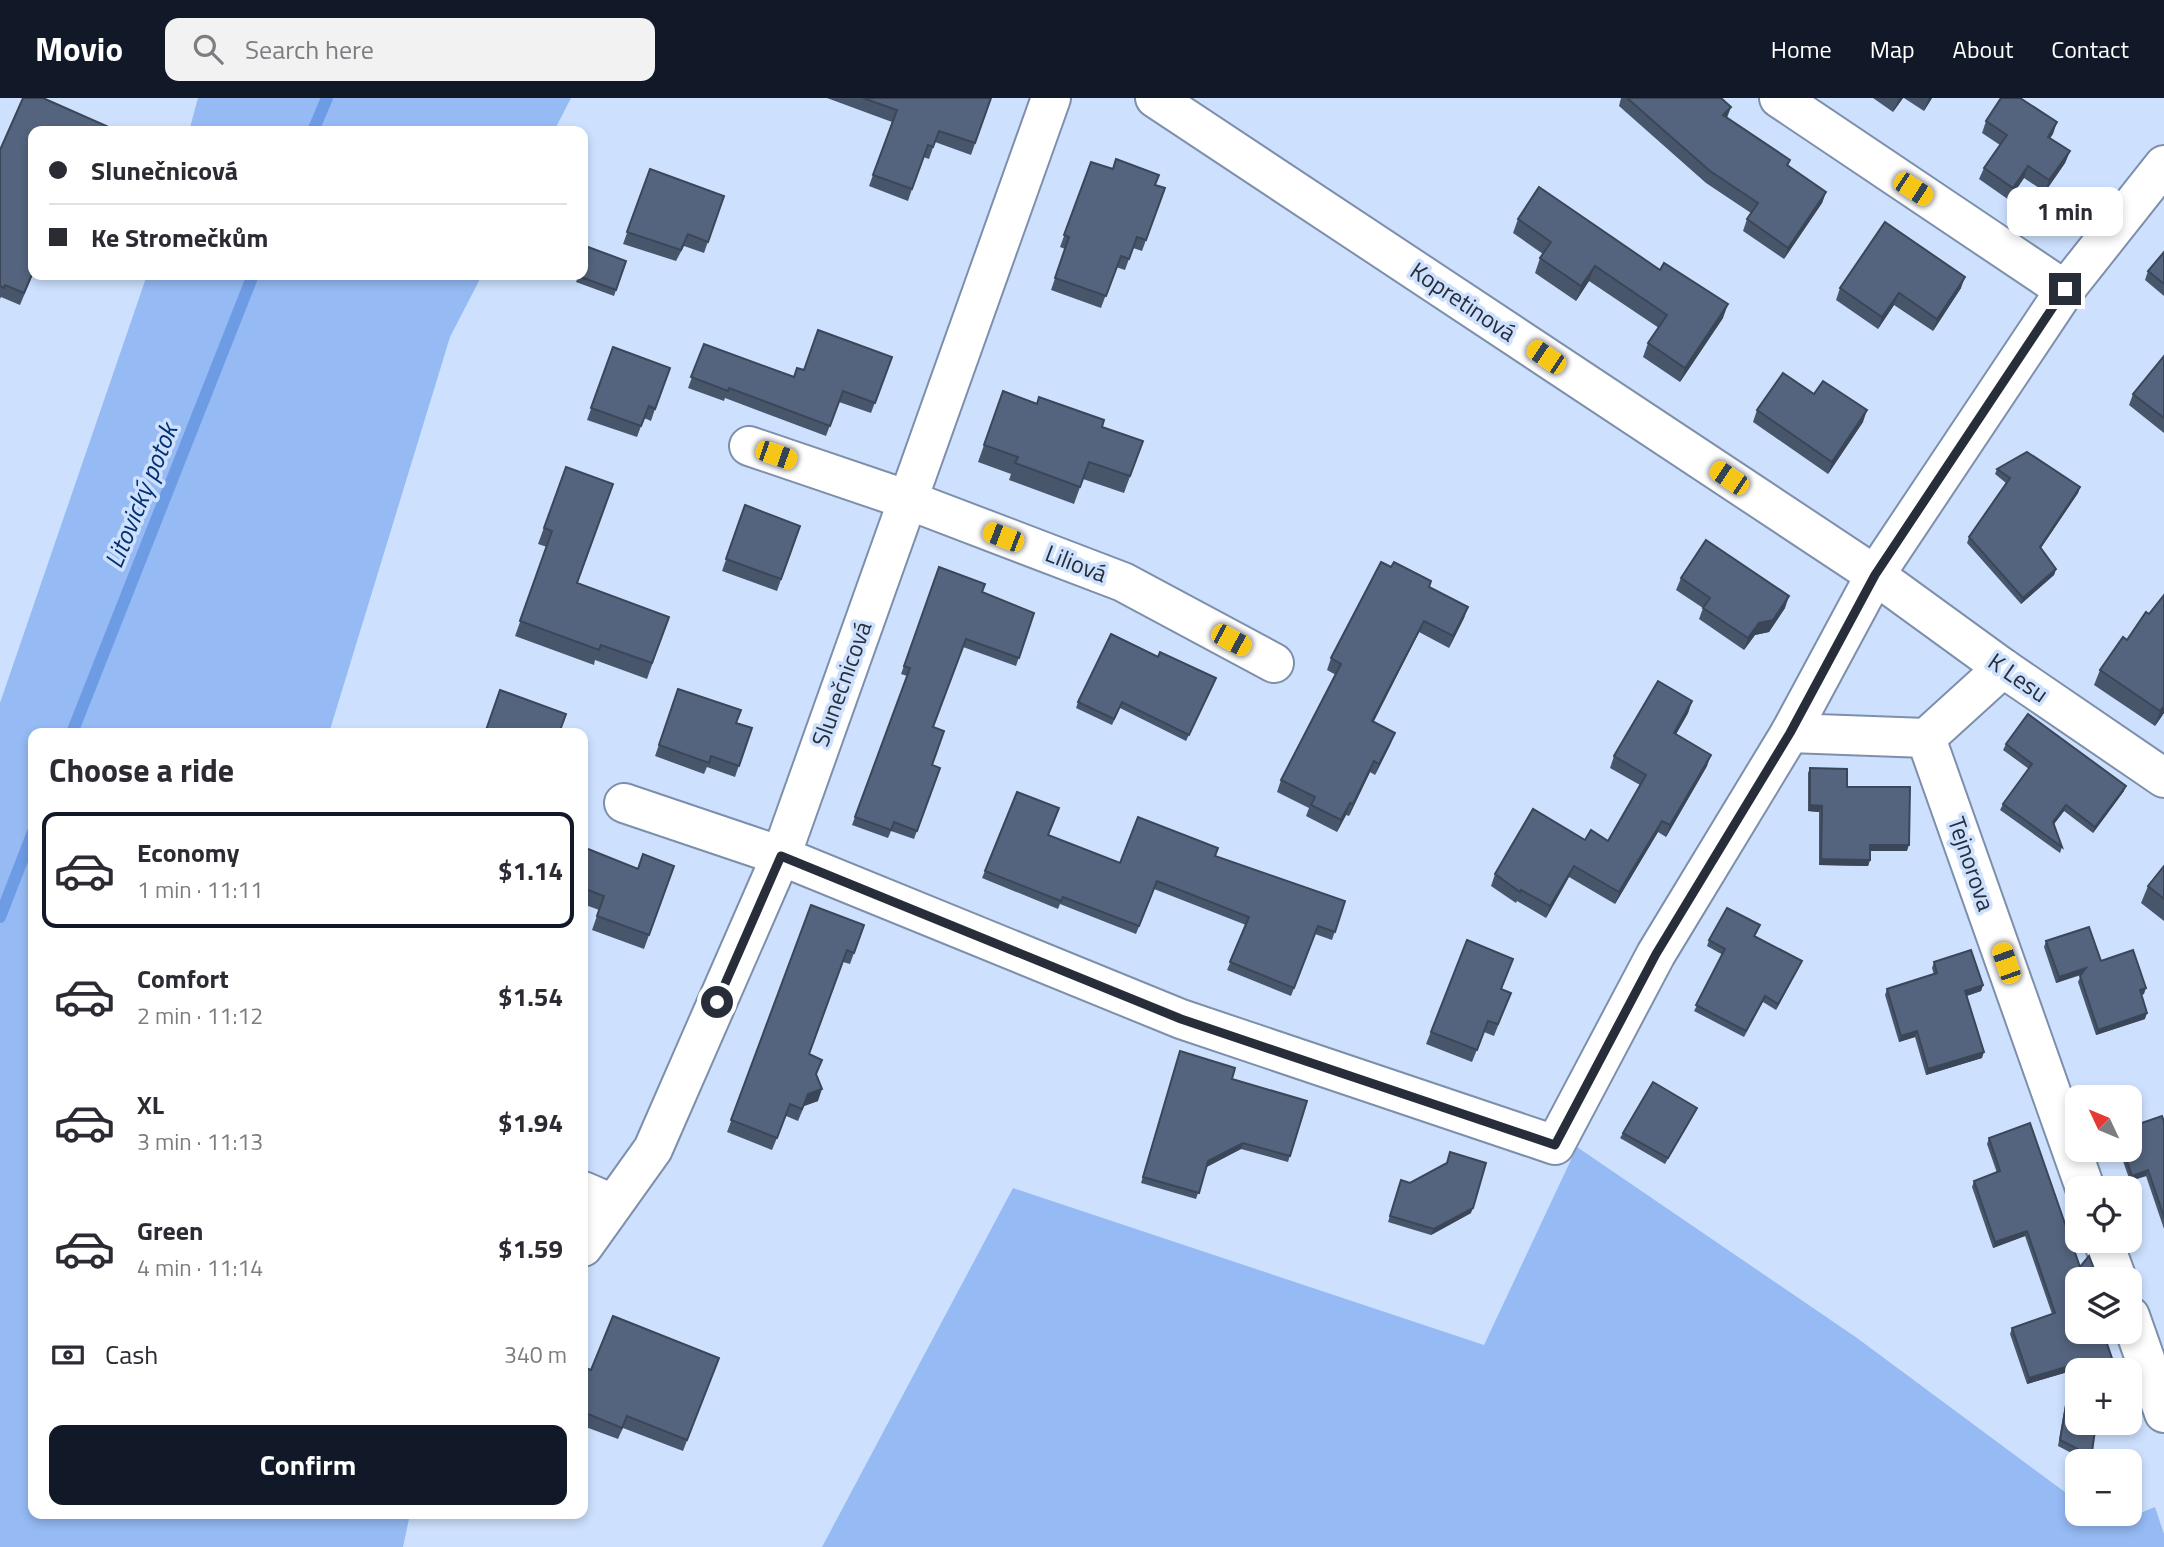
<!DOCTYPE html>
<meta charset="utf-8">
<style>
:root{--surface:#fff;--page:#f2f2f3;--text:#2b2b33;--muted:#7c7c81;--line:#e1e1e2;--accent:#111827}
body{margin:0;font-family:"Titillium Web",sans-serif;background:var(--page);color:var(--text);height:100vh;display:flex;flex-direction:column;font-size:26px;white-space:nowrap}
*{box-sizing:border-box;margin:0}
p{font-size:23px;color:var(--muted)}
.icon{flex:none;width:38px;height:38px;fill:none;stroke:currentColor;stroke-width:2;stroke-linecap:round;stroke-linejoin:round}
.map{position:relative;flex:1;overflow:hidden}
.side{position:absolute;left:28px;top:630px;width:560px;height:791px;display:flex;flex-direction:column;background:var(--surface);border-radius:14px;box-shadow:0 4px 10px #0003}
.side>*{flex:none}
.hud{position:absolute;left:28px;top:28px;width:560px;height:154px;border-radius:14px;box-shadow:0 4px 10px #0003;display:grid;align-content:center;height:154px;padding:0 21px;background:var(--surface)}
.needle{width:46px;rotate:314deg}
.tools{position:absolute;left:2065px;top:987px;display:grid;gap:14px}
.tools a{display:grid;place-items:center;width:77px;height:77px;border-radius:14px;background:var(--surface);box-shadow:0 4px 10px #0003;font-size:35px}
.end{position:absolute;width:32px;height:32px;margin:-16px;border:9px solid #272e39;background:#fff;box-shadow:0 0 0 4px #fff}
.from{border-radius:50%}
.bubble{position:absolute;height:49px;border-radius:14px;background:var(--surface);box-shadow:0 4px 10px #0003;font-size:23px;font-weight:700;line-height:49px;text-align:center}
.car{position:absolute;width:21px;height:42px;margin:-21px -10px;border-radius:9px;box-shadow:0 0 5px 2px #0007;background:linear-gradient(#f5c518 24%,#345 0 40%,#f5c518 0 76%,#345 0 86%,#f5c518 0)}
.hud b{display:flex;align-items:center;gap:24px;height:66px;font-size:26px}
.hud b+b{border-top:2px solid var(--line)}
.hud i{width:18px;height:18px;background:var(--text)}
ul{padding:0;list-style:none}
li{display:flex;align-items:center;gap:21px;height:116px;margin:0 14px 10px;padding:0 7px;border:4px solid transparent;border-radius:14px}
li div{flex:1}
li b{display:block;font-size:26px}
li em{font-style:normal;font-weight:700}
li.selected{border-color:var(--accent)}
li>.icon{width:63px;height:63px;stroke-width:1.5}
h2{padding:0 21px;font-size:32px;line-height:84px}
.pay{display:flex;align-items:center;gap:18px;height:77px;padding:0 21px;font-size:26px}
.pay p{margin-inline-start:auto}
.action{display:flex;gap:14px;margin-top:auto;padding:14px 21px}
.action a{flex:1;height:80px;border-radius:14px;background:var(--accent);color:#fff;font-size:28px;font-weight:700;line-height:80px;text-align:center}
header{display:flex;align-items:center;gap:42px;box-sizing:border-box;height:98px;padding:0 35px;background:var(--accent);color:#fff}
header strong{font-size:33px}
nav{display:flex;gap:38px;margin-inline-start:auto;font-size:24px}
.search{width:490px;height:63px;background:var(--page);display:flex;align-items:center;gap:18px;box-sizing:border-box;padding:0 24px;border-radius:14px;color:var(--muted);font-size:26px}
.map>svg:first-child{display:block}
.green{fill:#95baf4}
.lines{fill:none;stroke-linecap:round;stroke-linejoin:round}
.stream{stroke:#6e9ce4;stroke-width:12}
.minor-casing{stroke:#7d8fab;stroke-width:42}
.minor{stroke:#fff;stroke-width:38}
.wall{fill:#48566c}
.shaded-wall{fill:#3b4658}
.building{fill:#54647e;stroke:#3b4658;stroke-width:2}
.route{stroke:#272e39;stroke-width:9}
.labels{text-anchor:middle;stroke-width:7;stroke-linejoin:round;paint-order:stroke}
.street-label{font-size:24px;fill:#272e39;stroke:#cde1fe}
.water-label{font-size:26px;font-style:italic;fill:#04306f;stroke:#cde1fe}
</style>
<header>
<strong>Movio</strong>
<div class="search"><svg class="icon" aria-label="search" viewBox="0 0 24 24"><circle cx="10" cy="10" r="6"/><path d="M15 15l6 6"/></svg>Search here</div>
<nav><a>Home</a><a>Map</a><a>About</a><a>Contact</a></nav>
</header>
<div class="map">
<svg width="2164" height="1449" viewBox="0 0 2164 1449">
<rect width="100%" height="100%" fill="#cde1fe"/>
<!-- green -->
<g class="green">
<path d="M198 0H571L554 33H189Z"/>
<path d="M147 177H482L450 239 329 635H33V1416H410L403 1449H0V605Z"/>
<path d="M1577 1049 1857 1240 2077 1403V1416H2095L2111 1427 2155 1409 2164 1436V1449H822L1013 1090 1484 1247Z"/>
</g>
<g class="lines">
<!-- stream -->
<g class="stream">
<path d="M313 33 327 0"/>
<path d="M72 635 253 177"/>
<path d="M0 819 33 734"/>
</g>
<defs>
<g id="minor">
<path d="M1155 0 1875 477 2003 570 2164 680"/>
<path d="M1779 0 2065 192"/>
<path d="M749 348 908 402 1123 484 1274 565"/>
<path d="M1790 635 1926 640 2003 570"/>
<path d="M1926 640 2085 1090"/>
<path d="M624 705 781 758 1181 921 1555 1047 1656 856 1790 635 1875 477 2065 192 2164 67"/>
<path d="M583 1093 613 1106"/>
<path d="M2103 1143 2117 1181"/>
<path d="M583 1149 653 1051 781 758 1051 0"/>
<path d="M2130 1218 2164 1315"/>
</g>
</defs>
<!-- minor casing -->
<use href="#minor" class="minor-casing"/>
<!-- minor -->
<use href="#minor" class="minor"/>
</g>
<!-- wall -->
<g class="wall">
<path d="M827 0H991L971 57 935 44 929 61 923 59 908 103 869 88 892 24Z"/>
<path d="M1621 0H1721L1731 9 1727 20 1790 62 1788 68 1826 94 1822 105 1784 161 1743 133 1747 121 1751 115 1706 85 1619 8Z"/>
<path d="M1873 0H1903L1893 14Z"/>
<path d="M1904 0H1932L1924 13Z"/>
<path d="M1986 23 2057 24 2050 40 2070 53 2065 65 2045 94 2024 80 2009 102 1979 81 1984 70 2000 47 1982 35Z"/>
<path d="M33 33V176L20 207 1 199 0 201V52Z"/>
<path d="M1091 64 1165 90 1142 153 1133 150 1125 172 1116 169 1101 210 1051 192 1065 151 1060 149Z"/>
<path d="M650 71 724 98 704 155 684 148 676 163 623 146Z"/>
<path d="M1518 121 1723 220 1680 284 1643 259 1648 245 1659 230 1589 183 1576 203 1535 175 1540 160 1543 156 1513 135Z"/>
<path d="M2164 154V198L2145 182 2148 173Z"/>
<path d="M626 163 614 198 576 184 579 177Z"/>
<path d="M1840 190H1961L1933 233 1894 207 1878 231 1836 202Z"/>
<path d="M704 246 794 279 804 272 892 259 871 315 839 304 826 338 725 300 724 303 688 290Z"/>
<path d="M613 249 655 311 651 323 644 320 637 339 587 322Z"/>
<path d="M2164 258V335L2129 307 2133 296Z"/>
<path d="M1003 293 1143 343 1124 395 1083 381 1074 406 1009 382 1011 376 978 364Z"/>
<path d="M1814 296 1863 324 1828 376 1753 324 1757 312Z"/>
<path d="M566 369 577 485 669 519 647 581 595 562 594 567 515 538 547 449 538 446Z"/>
<path d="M1997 371 2080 389 2078 395 2041 450 2056 471 2054 477 2021 506 1967 445 1969 439 2006 385 1995 376Z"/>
<path d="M745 407 800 428 777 493 722 473Z"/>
<path d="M939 469 982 494 1034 515 1016 568 963 549 933 629 932 667 940 670 914 741 891 733 888 740 852 727 907 578 901 576Z"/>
<path d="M1391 469 1431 483 1429 489 1468 509 1464 520 1449 550 1419 534 1373 624 1395 635 1390 647 1375 677 1370 674 1349 718 1346 717 1337 734 1306 718 1309 710 1277 694 1281 682 1336 577 1327 572 1331 560Z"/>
<path d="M1681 480 1785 510 1769 534 1755 537 1744 552 1699 521 1703 510 1676 492Z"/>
<path d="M2164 497V615L2155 628 2094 587 2100 572 2127 542Z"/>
<path d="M1214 586 1186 643 1120 610 1112 627 1076 610 1078 604Z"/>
<path d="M678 591 736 625 752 630 735 679 707 669 704 676 655 658Z"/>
<path d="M1692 603 1688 615 1676 636 1707 668 1666 739 1658 734 1615 806 1569 779 1546 820 1517 803 1516 805 1491 788 1495 776 1585 742 1608 743 1640 687 1610 670 1614 658Z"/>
<path d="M2006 646 2124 693 2093 735 2064 713 2054 726 2062 749 2060 755 2000 712 2003 706 2029 671 2003 652Z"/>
<path d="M1810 670 1847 689 1907 753H1870V762L1868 768 1819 767V714L1808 713V675Z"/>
<path d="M1017 694 1048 737 1120 765 1215 758 1345 803 1332 842 1315 836 1291 898 1227 872 1246 827 1154 791 1136 836 1060 806 1058 811 982 780Z"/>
<path d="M583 749 638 771 674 768 644 851 592 832 599 812 583 806Z"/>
<path d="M2164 768V823L2141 805 2148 788Z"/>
<path d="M811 807 864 827 850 866 843 864 809 956 816 977 818 1003 804 1008 798 1023 786 1018 772 1052 727 1034Z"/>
<path d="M1758 833 1755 838 1799 869 1776 912 1763 904 1744 939 1694 913 1723 857 1707 848 1709 842Z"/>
<path d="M1467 842 1502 891 1511 895 1494 938 1484 934 1472 964 1426 946Z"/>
<path d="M2046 843 2101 863 2144 896 2141 897 2145 921 2096 937 2078 884 2081 877 2056 885 2044 849Z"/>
<path d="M1934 864 1983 887 1981 893 1967 898 1982 960 1926 977 1915 939 1899 944 1885 897 1887 891 1934 877 1932 870Z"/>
<path d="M1178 959 1232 981 1307 1003 1288 1064 1241 1051 1207 1069 1196 1101 1141 1085Z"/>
<path d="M1697 1010 1694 1016 1665 1066 1620 1040 1623 1035Z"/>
<path d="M2164 1024V1131L2146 1078 2130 1083 2119 1052H2130Z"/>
<path d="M1989 1040 2077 1181V1272L2092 1354 2090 1360H2081L2058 1348 2071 1273 2027 1286 2010 1236 2012 1230 2052 1216 2025 1138 1993 1150 1972 1089 1974 1083 1997 1075 1987 1046Z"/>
<path d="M1401 1082 1471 1115 1431 1137 1388 1124Z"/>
<path d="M719 1260 683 1353 623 1330 618 1341 583 1328V1269L591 1272Z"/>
</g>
<!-- shaded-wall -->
<g class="shaded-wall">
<path d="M1899 0H1903L1893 14 1898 2Z"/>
<path d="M1929 0H1932L1924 13 1928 2Z"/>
<path d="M1731 9 1726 20 1723 17Z"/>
<path d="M2057 24 2053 36 2044 50 2048 39Z"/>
<path d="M2070 53 2065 65 2045 94 2049 82Z"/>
<path d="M2028 68 2024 80 2009 102 2013 90Z"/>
<path d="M1826 94 1822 105 1784 161 1788 150Z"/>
<path d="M1595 168 1589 183 1576 203 1581 188Z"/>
<path d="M1965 179 1961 190 1933 233 1937 221Z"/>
<path d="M1899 195 1894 207 1878 231 1882 219Z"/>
<path d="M1728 206 1723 220 1680 284 1685 270Z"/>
<path d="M1867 312 1863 324 1828 376 1832 364Z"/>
<path d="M2080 389 2078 395 2038 454 2040 449Z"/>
<path d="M2056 471 2054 477 2021 506 2023 500Z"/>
<path d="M1789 498 1785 510 1769 534 1755 537 1744 552 1748 540 1759 525Z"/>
<path d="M1468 509 1464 520 1449 550 1453 538Z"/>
<path d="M1424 523 1419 534 1368 635 1372 623Z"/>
<path d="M1692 603 1688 615 1670 647 1674 635Z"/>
<path d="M2164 608V615L2155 628 2160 613Z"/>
<path d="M1395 635 1390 647 1375 677 1379 666Z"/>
<path d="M1711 657 1707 668 1666 739 1670 727Z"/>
<path d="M1374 663 1370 674 1349 718 1353 706Z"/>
<path d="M2126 688 2124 693 2093 735 2095 729Z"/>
<path d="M1350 705 1346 717 1337 734 1341 722Z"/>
<path d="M1810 707 1822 708 1819 714 1808 713Z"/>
<path d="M2066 707 2064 713 2051 730 2053 724Z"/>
<path d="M1662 723 1658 734 1615 806 1619 794Z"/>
<path d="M1870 747H1909L1907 753H1868Z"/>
<path d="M1821 761 1870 762 1868 768 1819 767Z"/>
<path d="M1574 768 1569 779 1546 820 1550 808Z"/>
<path d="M1802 863 1799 869 1776 912 1778 906Z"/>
<path d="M2086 870 2084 875 2056 885 2059 879Z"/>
<path d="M1983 887 1981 893 1963 899 1965 893Z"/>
<path d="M2146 890 2144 896 2137 898 2140 892Z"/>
<path d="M2147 915 2145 921 2096 937 2098 932Z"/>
<path d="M1917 933 1915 939 1899 944 1901 938Z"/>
<path d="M1984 954 1982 960 1926 977 1928 971Z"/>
<path d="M822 991 818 1003 804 1008 798 1023 808 996Z"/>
<path d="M1243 1045 1241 1051 1206 1069 1208 1063Z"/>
<path d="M2148 1072 2146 1078 2130 1083 2132 1078Z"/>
<path d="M1473 1110 1471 1115 1431 1137 1434 1131Z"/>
<path d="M2027 1133 2025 1138 1993 1150 1995 1144Z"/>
<path d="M2073 1267 2071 1273 2027 1286 2029 1280Z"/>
<path d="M2083 1354H2092L2090 1360H2081Z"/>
</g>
<!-- building -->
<g class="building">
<path d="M23 0H43L111 30 110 33H33V174L24 195 5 187 4 190 0 188V52Z"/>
<path d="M863 0H991L975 45 939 33 933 49 928 47 912 91 873 77 897 12Z"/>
<path d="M1627 0H1721L1731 9 1723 17 1790 62 1787 67 1826 94 1788 150 1747 121 1758 105 1710 73Z"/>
<path d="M2001 0H2020L2057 24 2048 39 2070 53 2049 82 2028 68 2013 90 1984 70 2007 37 1986 23Z"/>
<path d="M1116 61 1159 77 1155 87 1165 90 1146 142 1137 139 1129 161 1121 158 1106 198 1055 180 1069 139 1064 137 1091 64 1113 71Z"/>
<path d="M650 71 724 98 708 144 688 136 681 152 627 134Z"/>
<path d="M1539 89 1660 172 1664 165 1728 206 1685 270 1648 245 1667 217 1595 168 1581 188 1540 160 1551 144 1518 121Z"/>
<path d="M1885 124 1965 179 1937 221 1899 195 1882 219 1840 190Z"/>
<path d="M588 149 626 163 616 192 578 178 579 177H583V165Z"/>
<path d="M2164 154V186L2148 173Z"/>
<path d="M818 232 892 259 875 305 843 293 830 328 729 290 728 293 691 279 704 246 794 279 797 270 804 272Z"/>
<path d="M613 249 670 270 655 311 649 308 641 328 591 310Z"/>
<path d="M2164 258V320L2133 296Z"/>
<path d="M1783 275 1814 296 1823 283 1867 312 1832 364 1757 312Z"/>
<path d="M1003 293 1037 306 1039 299 1104 322 1102 329 1143 343 1130 378 1089 364 1080 389 1015 365 1018 359 984 347Z"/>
<path d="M2027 354 2080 389 2040 449 2056 471 2023 500 1969 439 2010 380 1997 371Z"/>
<path d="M566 369 613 386 577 485 669 519 652 565 601 547 599 552 520 523 552 433 544 430Z"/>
<path d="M745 407 800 428 781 481 726 461Z"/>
<path d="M1706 442 1789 498 1773 522 1759 525 1748 540 1703 510 1710 500 1681 480Z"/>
<path d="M1381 464 1391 469 1394 464 1431 483 1429 489 1468 509 1453 538 1424 523 1372 623 1395 635 1379 666 1374 663 1353 706 1350 705 1341 722 1311 707 1315 699 1281 682 1341 566 1331 560Z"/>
<path d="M939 469 985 486 982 494 1034 515 1019 560 966 541 933 629 944 633 932 667 940 670 917 733 894 724 891 732 855 719 910 570 904 568Z"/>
<path d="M2164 497V608L2160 613 2100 572 2123 539 2127 542 2146 514 2149 516Z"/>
<path d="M1111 536 1158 559 1160 554 1216 580 1189 637 1122 604 1114 621 1078 604Z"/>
<path d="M1658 583 1692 603 1674 635 1711 657 1670 727 1662 723 1619 794 1574 768 1550 808 1521 792 1520 794 1495 776 1533 711 1585 742 1591 732 1608 743 1646 677 1614 658Z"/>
<path d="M678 591 741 612 736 625 752 630 739 668 711 658 709 665 659 647Z"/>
<path d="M500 592 566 616 559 635H485Z"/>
<path d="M2028 616 2126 688 2095 729 2066 707 2053 724 2062 749 2003 706 2032 666 2006 646Z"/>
<path d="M1810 670 1847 671V689H1910L1909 747H1870V762L1821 761 1822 708 1810 707Z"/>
<path d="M1017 694 1059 710 1048 737 1120 765 1138 719 1218 750 1215 758 1345 803 1335 834 1318 828 1294 890 1230 864 1249 819 1157 783 1139 828 1063 799 1061 803 985 773Z"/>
<path d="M583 749 638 771 643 756 674 768 649 837 597 818 604 798 583 790Z"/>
<path d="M2164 768V801L2148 788Z"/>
<path d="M811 807 864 827 854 855 847 852 809 956 822 962 816 976 822 991 808 996 802 1011 790 1006 777 1040 731 1022Z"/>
<path d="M1727 810 1760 827 1754 838 1802 863 1778 906 1765 898 1746 933 1696 907 1725 851 1709 842Z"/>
<path d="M2089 829 2101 863 2133 852 2146 890 2140 892 2147 915 2098 932 2080 878 2086 870 2059 879 2046 843Z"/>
<path d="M1467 842 1513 861 1501 891 1511 895 1498 926 1488 923 1477 952 1431 934Z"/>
<path d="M1971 852 1983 887 1965 893 1984 954 1928 971 1917 933 1901 938 1887 891 1937 875 1934 864Z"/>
<path d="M1180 953 1235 970 1232 981 1307 1003 1290 1058 1243 1045 1208 1063 1199 1095 1143 1079Z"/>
<path d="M1653 984 1697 1010 1668 1060 1623 1035Z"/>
<path d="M2162 1018 2164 1024V1119L2148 1072 2132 1078 2123 1052H2130V1029Z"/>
<path d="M2030 1025 2080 1169 2089 1158 2098 1181H2077V1234H2103L2116 1272H2077V1325H2096L2092 1354H2083L2060 1342 2073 1267 2029 1280 2012 1230 2055 1215 2027 1133 1995 1144 1974 1083 2000 1073 1989 1040Z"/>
<path d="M1450 1054 1486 1065 1473 1110 1434 1131 1390 1118 1401 1082 1410 1085 1447 1065Z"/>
<path d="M613 1218 719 1260 687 1342 627 1318 622 1330 583 1314V1269L591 1272Z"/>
</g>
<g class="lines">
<!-- route -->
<path class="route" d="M717 904 781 758 1181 921 1555 1047 1656 856 1790 635 1875 477 2065 191"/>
</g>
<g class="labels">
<!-- street labels -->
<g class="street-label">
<text transform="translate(1463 204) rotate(34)" y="8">Kopretinová</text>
<text transform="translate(1076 466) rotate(21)" y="8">Liliová</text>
<text transform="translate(2018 580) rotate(35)" y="8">K Lesu</text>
<text transform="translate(842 586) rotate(-70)" y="8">Slunečnicová</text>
<text transform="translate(1971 766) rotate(71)" y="8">Tejnorova</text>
</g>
<!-- water labels -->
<g class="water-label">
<text transform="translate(141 398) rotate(-68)" y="9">Litovický potok</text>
</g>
</g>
</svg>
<div class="tools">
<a><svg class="needle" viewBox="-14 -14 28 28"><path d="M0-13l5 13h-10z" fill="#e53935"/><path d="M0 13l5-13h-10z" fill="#7c7c81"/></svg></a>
<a><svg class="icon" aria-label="locate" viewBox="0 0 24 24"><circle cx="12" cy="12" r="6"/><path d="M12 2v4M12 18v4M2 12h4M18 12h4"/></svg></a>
<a><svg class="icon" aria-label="layers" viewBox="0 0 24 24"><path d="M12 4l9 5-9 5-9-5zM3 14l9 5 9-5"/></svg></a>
<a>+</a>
<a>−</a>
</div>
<i class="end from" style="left:717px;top:904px"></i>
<i class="end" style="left:2065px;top:191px"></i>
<div class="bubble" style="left:2007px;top:89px;width:116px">1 min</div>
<i class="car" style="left:1913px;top:91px;rotate:123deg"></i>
<i class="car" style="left:1546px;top:259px;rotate:304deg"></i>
<i class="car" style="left:776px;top:357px;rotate:109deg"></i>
<i class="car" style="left:1729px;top:380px;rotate:304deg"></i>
<i class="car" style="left:1003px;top:439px;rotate:291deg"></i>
<i class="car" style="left:1231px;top:542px;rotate:118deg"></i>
<i class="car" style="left:2006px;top:865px;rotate:341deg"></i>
<div class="hud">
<b><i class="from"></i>Slunečnicová</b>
<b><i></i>Ke Stromečkům</b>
</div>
<section class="side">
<h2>Choose a ride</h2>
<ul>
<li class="selected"><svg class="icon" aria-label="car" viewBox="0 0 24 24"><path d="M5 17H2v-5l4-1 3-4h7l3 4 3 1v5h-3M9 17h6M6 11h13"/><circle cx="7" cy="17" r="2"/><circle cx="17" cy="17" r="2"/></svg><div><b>Economy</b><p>1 min · 11:11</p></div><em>$1.14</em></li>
<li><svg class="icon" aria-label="car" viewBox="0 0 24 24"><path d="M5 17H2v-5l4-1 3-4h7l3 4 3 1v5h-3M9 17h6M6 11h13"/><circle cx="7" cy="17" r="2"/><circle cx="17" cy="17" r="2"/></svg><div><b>Comfort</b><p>2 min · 11:12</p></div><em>$1.54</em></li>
<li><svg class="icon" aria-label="car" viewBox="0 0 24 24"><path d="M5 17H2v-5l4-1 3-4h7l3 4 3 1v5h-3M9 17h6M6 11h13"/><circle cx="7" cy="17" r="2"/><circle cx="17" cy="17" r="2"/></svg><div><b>XL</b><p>3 min · 11:13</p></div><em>$1.94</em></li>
<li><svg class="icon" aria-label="car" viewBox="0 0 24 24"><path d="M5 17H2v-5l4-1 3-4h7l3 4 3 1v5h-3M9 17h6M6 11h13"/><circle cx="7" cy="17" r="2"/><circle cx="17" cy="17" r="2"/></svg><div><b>Green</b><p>4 min · 11:14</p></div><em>$1.59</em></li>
</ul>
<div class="pay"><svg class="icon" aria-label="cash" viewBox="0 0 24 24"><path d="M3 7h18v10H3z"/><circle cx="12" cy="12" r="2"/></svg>Cash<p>340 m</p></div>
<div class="action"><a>Confirm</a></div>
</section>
</div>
